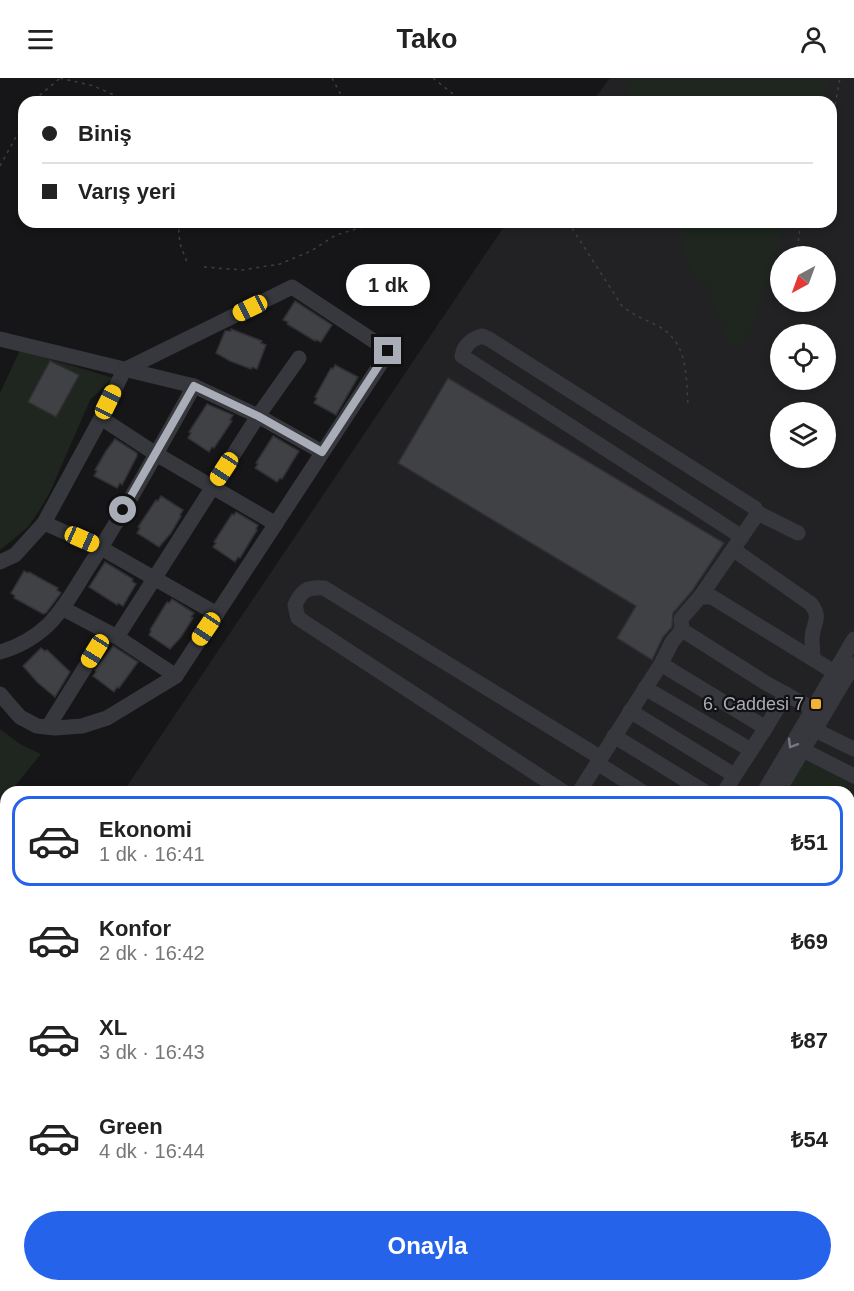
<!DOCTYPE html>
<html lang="tr">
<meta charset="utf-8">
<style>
:root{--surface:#fff;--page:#f2f2f2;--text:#222;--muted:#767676;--line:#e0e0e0;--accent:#2563eb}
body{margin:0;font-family:Arial,sans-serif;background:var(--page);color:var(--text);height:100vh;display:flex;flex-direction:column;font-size:22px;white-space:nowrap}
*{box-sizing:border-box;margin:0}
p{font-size:20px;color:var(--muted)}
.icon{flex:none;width:33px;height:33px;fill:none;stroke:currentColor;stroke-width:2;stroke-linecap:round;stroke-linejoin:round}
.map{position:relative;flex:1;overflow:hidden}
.drawer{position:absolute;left:0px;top:708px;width:855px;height:506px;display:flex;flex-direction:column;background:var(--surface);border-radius:18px 18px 0 0;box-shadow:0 3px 9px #0003}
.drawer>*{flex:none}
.banner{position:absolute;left:18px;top:18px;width:819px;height:132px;border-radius:18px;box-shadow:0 3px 9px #0003;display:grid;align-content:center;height:132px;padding:0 24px;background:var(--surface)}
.needle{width:39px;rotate:221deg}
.tools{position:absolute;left:770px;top:168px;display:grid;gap:12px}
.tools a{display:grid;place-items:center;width:66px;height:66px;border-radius:50%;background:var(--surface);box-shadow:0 3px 9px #0003;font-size:30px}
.end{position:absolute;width:27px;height:27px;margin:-14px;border:8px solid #a8adb8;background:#111;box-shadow:0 0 0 3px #111}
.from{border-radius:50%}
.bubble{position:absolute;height:42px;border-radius:21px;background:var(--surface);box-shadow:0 3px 9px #0003;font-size:20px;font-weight:700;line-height:42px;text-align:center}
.car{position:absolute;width:18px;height:36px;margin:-18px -9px;border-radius:8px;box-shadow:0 0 4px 2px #0007;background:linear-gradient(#f5c518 24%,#345 0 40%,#f5c518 0 76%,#345 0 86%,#f5c518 0)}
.banner b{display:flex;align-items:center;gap:21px;height:57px;font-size:22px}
.banner b+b{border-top:2px solid var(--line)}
.banner i{width:15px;height:15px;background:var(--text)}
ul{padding:10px 0 0;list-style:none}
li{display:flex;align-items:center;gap:18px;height:90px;margin:0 12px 9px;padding:0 12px;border:3px solid transparent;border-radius:18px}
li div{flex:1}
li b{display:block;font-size:22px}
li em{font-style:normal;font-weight:700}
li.selected{border-color:var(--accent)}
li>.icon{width:54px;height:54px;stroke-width:1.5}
.cta{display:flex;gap:12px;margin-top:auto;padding:12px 24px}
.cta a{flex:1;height:69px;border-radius:36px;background:var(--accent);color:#fff;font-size:24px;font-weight:700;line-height:69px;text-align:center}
header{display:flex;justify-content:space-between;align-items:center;height:78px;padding:0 24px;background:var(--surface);font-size:27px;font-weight:700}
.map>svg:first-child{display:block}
.built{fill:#222225;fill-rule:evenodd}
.green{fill:#1e261f}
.building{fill:#404145;stroke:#303034;stroke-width:1.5}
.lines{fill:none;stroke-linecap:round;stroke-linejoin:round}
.path{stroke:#3d3f44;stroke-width:1.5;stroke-dasharray:3 4.5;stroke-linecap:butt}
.minor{stroke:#37383d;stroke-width:15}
.oneway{stroke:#757881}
.route{stroke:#a8adb8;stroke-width:8}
.poi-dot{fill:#f2b134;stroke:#111113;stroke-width:2}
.labels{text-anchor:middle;stroke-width:4.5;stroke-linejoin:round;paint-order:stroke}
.poi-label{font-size:18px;fill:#a8adb8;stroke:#111113;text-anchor:end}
</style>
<header><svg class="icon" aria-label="menu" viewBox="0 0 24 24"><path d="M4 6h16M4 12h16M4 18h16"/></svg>Tako<svg class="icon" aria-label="person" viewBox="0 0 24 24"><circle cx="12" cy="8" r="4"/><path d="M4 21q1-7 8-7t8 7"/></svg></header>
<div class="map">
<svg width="854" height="1213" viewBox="0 0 854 1213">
<rect width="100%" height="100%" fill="#161618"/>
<!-- built -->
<path class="built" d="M610 0H854V1213H0V896L6 887V1208H849V714H123L507 144H831V24H592ZM780 178H825V224H780ZM780 256H825V302H780ZM780 334H825V380H780Z"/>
<!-- green -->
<g class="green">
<path d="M622 0H830L820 24H632Z"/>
<path d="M678 144H785L750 258C745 266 737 269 728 265L708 210 692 196 686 185Z"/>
<path d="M20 272 113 300 90 322 50 414 39 433 27 450 0 472V315Z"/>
<path d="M0 651 20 666 41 676 10 714H6V801L0 795Z"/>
<path d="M805 679 854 706 849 718V714H786Z"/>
<path d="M854 916V978L849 981V920Z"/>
</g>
<!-- building -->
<g class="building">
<path d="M295 223 332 247 321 264 316 262 315 263 287 246 288 244 283 242Z"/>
<path d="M231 251 262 263 261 265 266 267 257 291 252 289 251 291 230 283 216 275 225 253H231Z"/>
<path d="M50 283 79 297 56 339 28 324Z"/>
<path d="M335 287 358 299 336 337 314 325 317 320 315 319 331 290 333 291Z"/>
<path d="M448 300 724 465 692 513 673 535 672 549 663 559 652 582 617 560 636 528 398 385Z"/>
<path d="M207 326 233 337 230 342 232 343 214 370 212 369 209 374 188 360 191 355 189 354Z"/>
<path d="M273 358 299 373 282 401 280 400 277 404 255 390 258 386 256 385Z"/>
<path d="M115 361 137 375V378L122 407 120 405 117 410 94 398 97 393 95 392 106 373Z"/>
<path d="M161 418 183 432 180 437 181 438 171 455 159 469 137 455 140 450 138 449 156 422 158 423Z"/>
<path d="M236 434 258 447 256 451 257 452 240 480 238 479 235 484 213 469 216 465 214 464 232 436 234 437Z"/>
<path d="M105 484 133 501 132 503 136 506 123 528 118 525 117 527 89 509Z"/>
<path d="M24 493 28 495 29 494 58 510 57 512 61 515 46 535 43 536 14 520 15 518 11 515Z"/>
<path d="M172 521 194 535 191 539 193 540 181 559 170 571 149 557 151 553 150 552 167 524 169 525Z"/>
<path d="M113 568 138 584 119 610 117 609 114 614 93 598 96 594 95 592Z"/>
<path d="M41 570 45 573 47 572 70 594 55 619 37 604 23 588Z"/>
</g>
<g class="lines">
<!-- path -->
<g class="path">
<path d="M60 0 94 8 129 24"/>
<path d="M332 0 340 15 348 24"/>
<path d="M433 0 463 24"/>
<path d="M36 24 39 18 59 1"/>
<path d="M831 49 840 0"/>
<path d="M0 88 24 44"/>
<path d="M178 144 180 166 187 184"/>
<path d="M568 144 622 228C633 237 646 242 658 248 688 264 686 297 688 327"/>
<path d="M796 178 801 144"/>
<path d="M204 189 242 192 280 186 311 173 336 157 363 149 390 144"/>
</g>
<!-- minor -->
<g class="minor">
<path d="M0 261 194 308 258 338 322 374"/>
<path d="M101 340 156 376 276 446"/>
<path d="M758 435 798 455"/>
<path d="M44 445 101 470 217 536"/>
<path d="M734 472 811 526C822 541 813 544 812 560 812 567 813 574 813 581"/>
<path d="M0 484 15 477 44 445 101 340 124 292 292 209 389 273 176 598 107 640 82 648 55 650 37 648 20 639 0 616"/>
<path d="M700 519 758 435 755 430 489 261 482 258C472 261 464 267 462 278L742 459"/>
<path d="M62 530 117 559 176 598"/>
<path d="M117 559 258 338 299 280"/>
<path d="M0 574C18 569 34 560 48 547 65 530 77 507 90 487 127 429 161 368 194 308"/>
<path d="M661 586 761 647 763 654 724 714"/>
<path d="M645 610 751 672"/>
<path d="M813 631 764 604 682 552 681 541 700 519H712L834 594"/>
<path d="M630 633 734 697"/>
<path d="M48 649 107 554"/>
<path d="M815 652 854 671"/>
<path d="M763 654 786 616"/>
<path d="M614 658 705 714"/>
<path d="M803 672 854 698"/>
<path d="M597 685 643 714"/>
<path d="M564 714 298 540 295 527C302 512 307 509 324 510L601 680"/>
<path d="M579 714 661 586 672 564 682 552"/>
<path d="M764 714 854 561"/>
<path d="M778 714 854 586"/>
<path d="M849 992 854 990"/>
<path d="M849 1018 854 1016"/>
<path d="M452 1213 456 1208"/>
<path d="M479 1213 483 1208"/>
</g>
</g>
<!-- one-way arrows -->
<defs><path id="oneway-chevron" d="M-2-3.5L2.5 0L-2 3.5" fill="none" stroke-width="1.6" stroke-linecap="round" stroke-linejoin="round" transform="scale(1.5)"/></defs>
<use class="oneway" href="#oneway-chevron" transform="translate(792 666) rotate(121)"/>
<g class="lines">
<!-- route -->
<path class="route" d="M123 432 194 308 258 338 322 374 388 273"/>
</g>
<!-- markers -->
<rect class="poi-dot" x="810" y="620" width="12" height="12" rx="3"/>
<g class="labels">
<!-- poi labels -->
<g class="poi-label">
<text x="804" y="632">6. Caddesi 7</text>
</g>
</g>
</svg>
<div class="tools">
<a><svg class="needle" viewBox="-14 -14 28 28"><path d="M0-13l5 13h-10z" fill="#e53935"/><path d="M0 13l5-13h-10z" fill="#767676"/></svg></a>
<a><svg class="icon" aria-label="locate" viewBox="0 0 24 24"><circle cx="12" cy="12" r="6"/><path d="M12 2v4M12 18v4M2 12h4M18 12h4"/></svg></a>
<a><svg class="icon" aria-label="layers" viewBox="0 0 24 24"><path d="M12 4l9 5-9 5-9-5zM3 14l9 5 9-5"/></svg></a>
</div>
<i class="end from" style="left:123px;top:432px"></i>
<i class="end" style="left:388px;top:273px"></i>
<div class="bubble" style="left:346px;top:186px;width:84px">1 dk</div>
<i class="car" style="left:250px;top:230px;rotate:244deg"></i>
<i class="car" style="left:108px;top:324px;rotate:26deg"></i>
<i class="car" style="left:224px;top:391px;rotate:213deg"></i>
<i class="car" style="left:82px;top:461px;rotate:114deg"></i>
<i class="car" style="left:206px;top:551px;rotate:214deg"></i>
<i class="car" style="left:95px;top:573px;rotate:212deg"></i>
<div class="banner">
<b><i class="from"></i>Biniş</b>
<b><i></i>Varış yeri</b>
</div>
<section class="drawer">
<ul>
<li class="selected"><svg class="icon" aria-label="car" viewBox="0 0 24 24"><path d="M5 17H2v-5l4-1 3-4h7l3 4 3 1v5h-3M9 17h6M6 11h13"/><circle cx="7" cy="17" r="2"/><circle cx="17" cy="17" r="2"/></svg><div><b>Ekonomi</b><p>1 dk · 16:41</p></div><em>₺51</em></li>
<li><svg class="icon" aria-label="car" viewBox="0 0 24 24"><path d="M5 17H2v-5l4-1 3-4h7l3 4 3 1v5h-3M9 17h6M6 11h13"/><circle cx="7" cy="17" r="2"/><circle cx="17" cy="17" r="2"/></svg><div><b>Konfor</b><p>2 dk · 16:42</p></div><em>₺69</em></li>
<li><svg class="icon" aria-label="car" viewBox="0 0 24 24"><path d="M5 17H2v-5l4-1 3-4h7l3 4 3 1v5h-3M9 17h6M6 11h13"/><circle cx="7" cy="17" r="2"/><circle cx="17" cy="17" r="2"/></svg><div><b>XL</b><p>3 dk · 16:43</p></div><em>₺87</em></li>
<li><svg class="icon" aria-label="car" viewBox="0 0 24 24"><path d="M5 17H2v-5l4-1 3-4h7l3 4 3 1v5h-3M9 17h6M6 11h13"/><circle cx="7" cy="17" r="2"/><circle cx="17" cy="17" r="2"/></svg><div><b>Green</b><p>4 dk · 16:44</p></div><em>₺54</em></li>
</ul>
<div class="cta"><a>Onayla</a></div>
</section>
</div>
